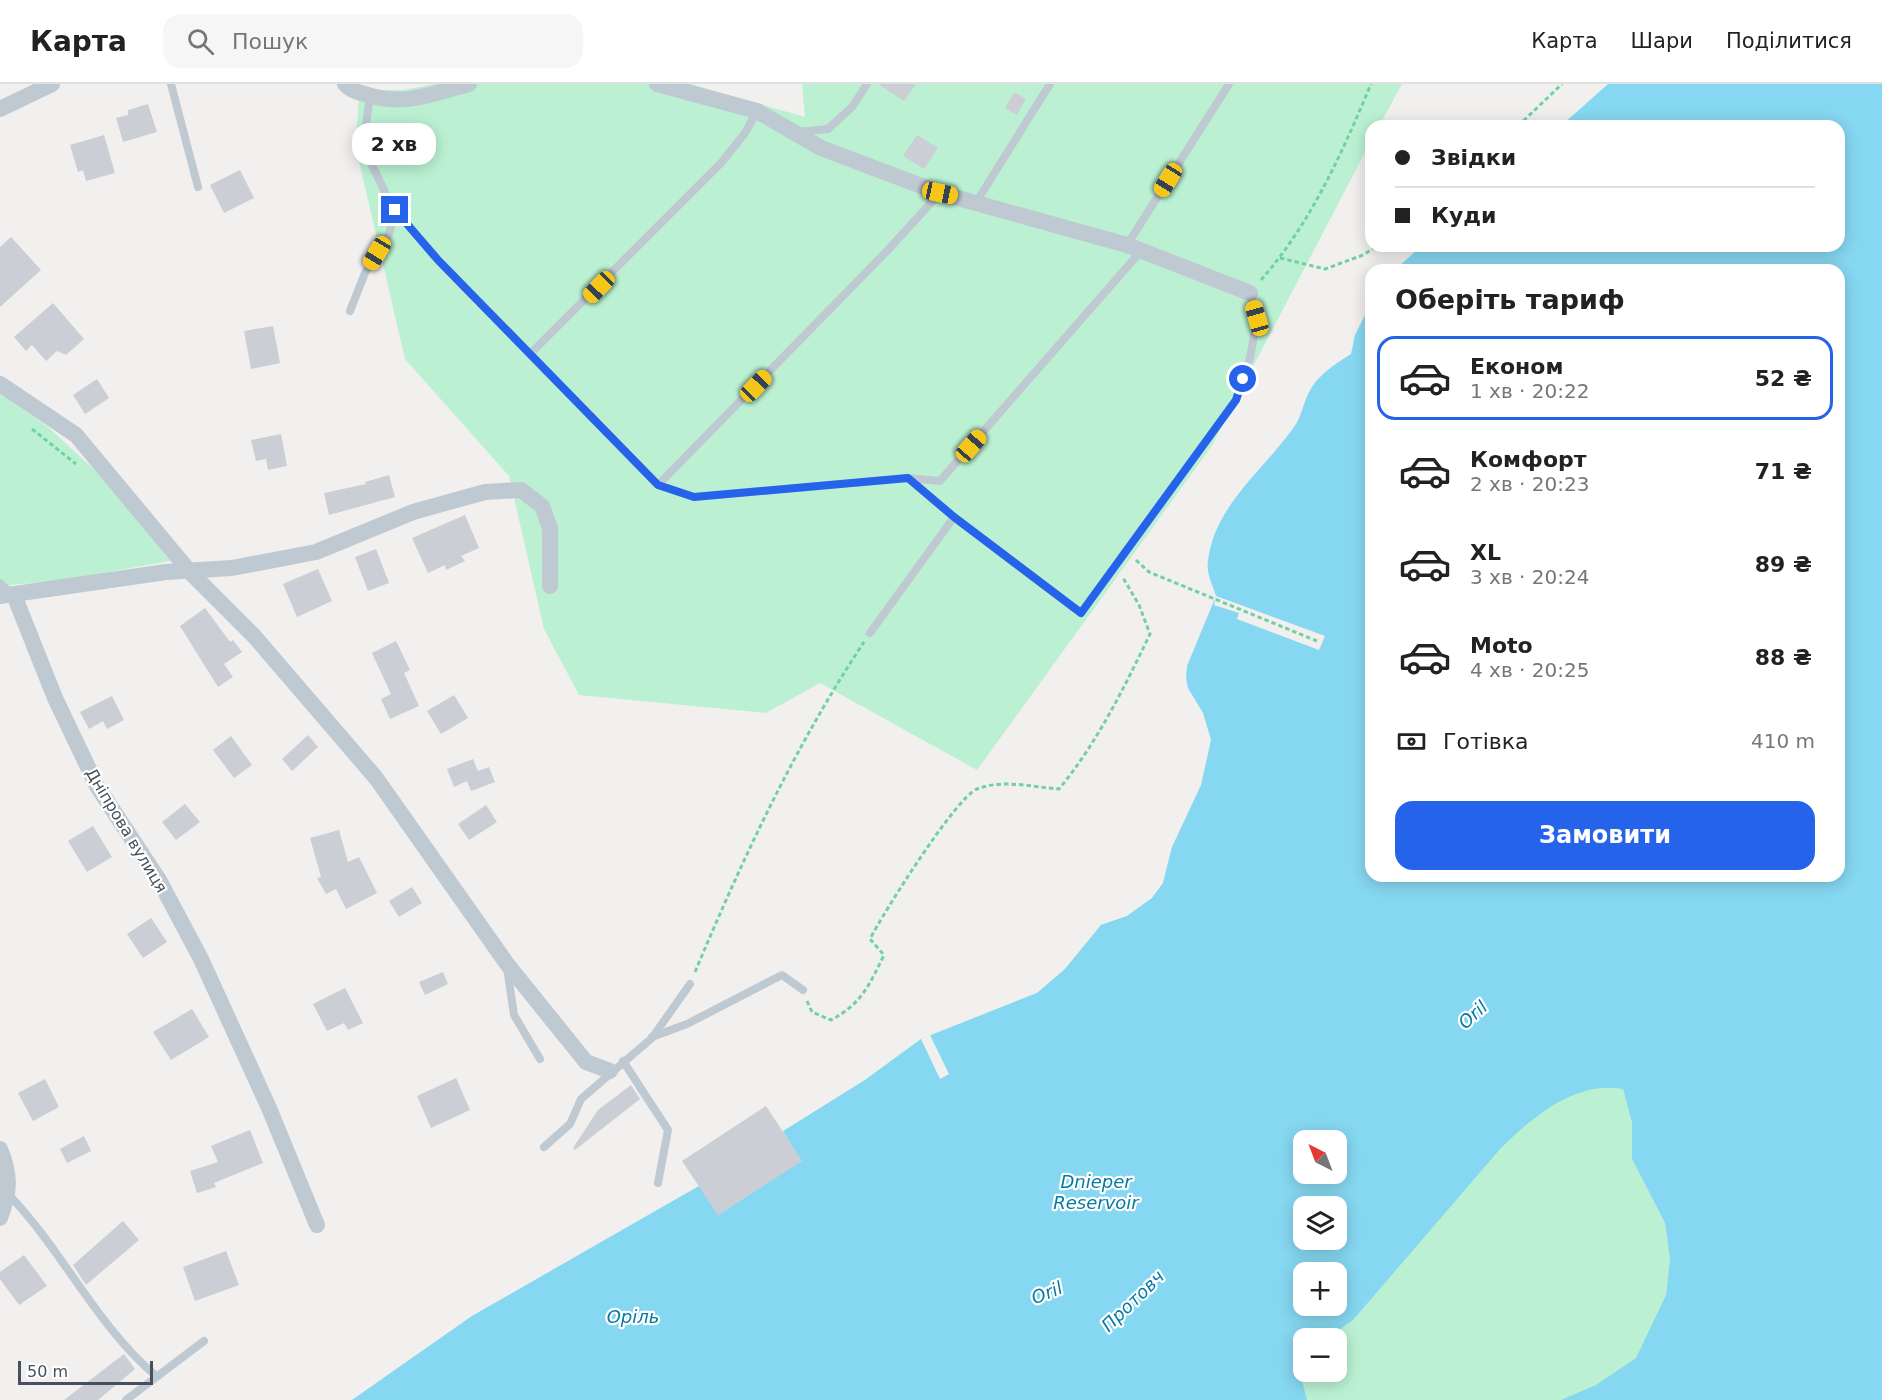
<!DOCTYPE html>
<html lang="uk">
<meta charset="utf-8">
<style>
:root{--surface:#fff;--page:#f6f6f6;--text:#222;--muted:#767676;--line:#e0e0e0;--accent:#2563eb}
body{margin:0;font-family:"DejaVu Sans",sans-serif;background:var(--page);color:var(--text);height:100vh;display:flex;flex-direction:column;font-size:22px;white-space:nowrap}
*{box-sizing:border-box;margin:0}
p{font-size:20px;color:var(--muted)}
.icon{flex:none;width:33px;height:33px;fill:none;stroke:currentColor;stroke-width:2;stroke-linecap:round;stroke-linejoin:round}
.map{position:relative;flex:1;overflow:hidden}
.sheet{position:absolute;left:1365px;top:180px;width:480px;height:618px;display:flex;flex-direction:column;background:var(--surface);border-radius:18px;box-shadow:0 3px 15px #0003}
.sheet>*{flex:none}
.banner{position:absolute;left:1365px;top:36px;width:480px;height:132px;border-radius:18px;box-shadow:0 3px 15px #0003;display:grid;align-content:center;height:132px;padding:0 30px;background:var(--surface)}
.needle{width:39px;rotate:318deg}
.buttons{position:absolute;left:1293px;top:1046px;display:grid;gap:12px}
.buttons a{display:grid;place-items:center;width:54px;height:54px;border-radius:12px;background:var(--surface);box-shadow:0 3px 15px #0003;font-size:30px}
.scale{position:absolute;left:18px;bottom:15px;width:135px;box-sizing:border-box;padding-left:6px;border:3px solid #46515d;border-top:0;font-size:16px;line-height:21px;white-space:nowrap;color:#46515d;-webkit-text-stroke:4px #fff;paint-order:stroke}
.end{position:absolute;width:27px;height:27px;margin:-14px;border:8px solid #2563eb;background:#fff;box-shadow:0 0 0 3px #fff}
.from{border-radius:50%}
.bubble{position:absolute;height:42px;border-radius:18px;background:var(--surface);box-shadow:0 3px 15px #0003;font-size:20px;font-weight:600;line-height:42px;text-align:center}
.car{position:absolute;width:18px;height:36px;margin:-18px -9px;border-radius:8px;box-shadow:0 0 4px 2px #0007;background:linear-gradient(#f5c518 24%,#345 0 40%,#f5c518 0 76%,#345 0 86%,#f5c518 0)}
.banner b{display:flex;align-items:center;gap:21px;height:57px;font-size:22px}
.banner b+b{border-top:2px solid var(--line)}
.banner i{width:15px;height:15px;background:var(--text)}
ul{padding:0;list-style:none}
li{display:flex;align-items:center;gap:18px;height:84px;margin:0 12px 9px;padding:0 18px;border:3px solid transparent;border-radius:18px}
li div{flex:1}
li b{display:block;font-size:22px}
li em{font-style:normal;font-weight:600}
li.active{border-color:var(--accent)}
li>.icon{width:54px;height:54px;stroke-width:1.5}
h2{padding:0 30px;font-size:27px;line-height:72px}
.pay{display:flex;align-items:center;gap:15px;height:66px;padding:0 30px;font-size:22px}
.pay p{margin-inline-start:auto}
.button{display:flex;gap:12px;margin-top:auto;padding:12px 30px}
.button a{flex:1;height:69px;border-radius:18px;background:var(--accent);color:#fff;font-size:24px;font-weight:600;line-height:69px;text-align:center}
header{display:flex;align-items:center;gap:36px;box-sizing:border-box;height:84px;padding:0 30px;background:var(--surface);border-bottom:2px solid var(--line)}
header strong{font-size:28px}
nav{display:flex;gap:33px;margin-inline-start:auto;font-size:21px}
.search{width:420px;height:54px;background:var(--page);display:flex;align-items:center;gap:15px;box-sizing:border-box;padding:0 21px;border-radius:18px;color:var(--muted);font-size:22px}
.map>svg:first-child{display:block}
.green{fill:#bbf1d2;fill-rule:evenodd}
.water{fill:#86d7f1;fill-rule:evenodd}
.pier{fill:#f2efef}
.building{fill:#cbced4}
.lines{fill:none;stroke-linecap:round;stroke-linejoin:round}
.path{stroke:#71d1a5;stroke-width:3;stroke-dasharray:4.5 3;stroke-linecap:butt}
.service{stroke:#bfc9d2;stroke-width:8}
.minor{stroke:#bfc9d2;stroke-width:16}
.route{stroke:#2563eb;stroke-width:8}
.labels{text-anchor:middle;stroke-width:4.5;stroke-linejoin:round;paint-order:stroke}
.street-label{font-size:16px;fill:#46515d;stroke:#fff}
.water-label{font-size:18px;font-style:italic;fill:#057ba2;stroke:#fff}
</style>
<header>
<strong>Карта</strong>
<div class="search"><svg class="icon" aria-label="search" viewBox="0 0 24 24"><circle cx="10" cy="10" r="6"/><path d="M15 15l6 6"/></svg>Пошук</div>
<nav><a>Карта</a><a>Шари</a><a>Поділитися</a></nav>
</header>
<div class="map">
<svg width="1882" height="1316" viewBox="0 0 1882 1316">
<rect width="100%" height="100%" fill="#f2efef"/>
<!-- green -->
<g class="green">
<path d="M434 0H691L805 33 802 0H1402L1379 42H1371V57L1211 363 977 686 820 599 766 629 579 611 544 545 509 392 405 275 355 60 360 6H403Z"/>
<path d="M0 309 48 343 101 392 170 477 64 496 0 502Z"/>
<path d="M1172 763 1623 1005 1632 1039V1075L1665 1139 1670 1175 1666 1211 1652 1245 1655 1316H352L472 1232 699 1102 865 996 921 955 1037 909 1065 885 1101 841 1127 832 1152 814 1163 799ZM1304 1056H1336V1089H1304ZM1304 1122H1336V1155H1304ZM1304 1188H1336V1221H1304ZM1304 1254H1336V1287H1304Z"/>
</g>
<!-- water -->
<path class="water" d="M1608 0H1882V1316H1561L1596 1301 1636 1274 1666 1211 1670 1175 1665 1139 1632 1075V1039L1623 1005C1575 996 1533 1033 1501 1064L1353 1236 1327 1254H1304L1301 1293 1307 1316H352L472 1232 699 1102 718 1131 801 1077 783 1047 865 996 921 955 1037 909 1065 885 1101 841 1127 832 1152 814 1163 799 1172 763 1201 701 1211 656 1203 629 1188 604 1186 594 1187 582 1216 512C1213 501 1206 490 1208 477 1214 422 1264 386 1294 343 1301 333 1303 321 1308 310 1317 291 1334 281 1351 270L1355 251 1371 219V792H1839V186H1395L1421 162H1839V42H1561ZM1304 1056H1336V1089H1304ZM1304 1122H1336V1155H1304ZM1304 1188H1336V1221H1304Z"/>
<!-- pier -->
<g class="pier">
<path d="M1216 512 1325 552 1319 566 1237 535 1239 529 1214 521Z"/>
<path d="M930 951 949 990 940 995 921 955Z"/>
</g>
<!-- building -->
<g class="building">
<path d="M878 0H916L904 17Z"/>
<path d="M1014 8 1026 15 1017 31 1005 24Z"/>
<path d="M148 20 157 48 123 58 116 34 128 31V26Z"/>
<path d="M104 51 115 89 86 97 83 86 78 88 70 61Z"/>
<path d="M917 51 938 64 924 85 903 72Z"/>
<path d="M240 86 254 114 224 129 210 101Z"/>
<path d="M11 153 41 186 0 223V163Z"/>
<path d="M53 219 84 255 66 271 57 267 46 277 32 261 26 267 14 253Z"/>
<path d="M273 242 280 279 251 285 244 247Z"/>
<path d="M97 295 109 314 85 330 73 311Z"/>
<path d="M281 350 287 382 268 386 266 375 256 377 251 356Z"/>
<path d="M389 391 395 413 329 431 324 409 366 400 365 398Z"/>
<path d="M465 431 479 464 461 472 465 477 446 486 445 481 428 489 412 454Z"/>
<path d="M376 465 389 499 368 507 355 473Z"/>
<path d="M318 485 332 517 297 533 283 500Z"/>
<path d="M205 524 230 558 233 556 242 568 224 580 233 593 218 603 180 542Z"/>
<path d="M396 557 410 586 404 589 419 622 390 635 381 615 391 610 372 569Z"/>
<path d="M454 611 468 634 441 650 427 627Z"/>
<path d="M112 612 124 636 107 645 103 637 89 645 80 628Z"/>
<path d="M308 651 318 663 292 687 282 675Z"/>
<path d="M231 652 252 681 234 694 213 666Z"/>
<path d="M473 675 478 687 489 683 495 698 471 707 467 697 454 703 447 685Z"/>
<path d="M185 720 200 738 176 756 162 738Z"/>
<path d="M486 721 497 738 469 756 458 740Z"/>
<path d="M93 742 112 773 87 788 68 757Z"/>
<path d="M339 746 348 778 359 773 377 809 346 825 336 805 326 810 317 794 321 793 310 754Z"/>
<path d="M412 803 422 819 399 833 389 817Z"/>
<path d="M151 834 167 858 143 874 127 850Z"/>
<path d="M443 888 448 900 425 911 419 898Z"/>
<path d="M345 904 363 939 348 946 344 939 327 947 313 920Z"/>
<path d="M192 925 209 953 171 976 153 948Z"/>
<path d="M456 994 470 1026 431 1044 417 1012Z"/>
<path d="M45 995 59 1023 33 1037 18 1009Z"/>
<path d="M631 1001 640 1015 575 1066 573 1064 598 1026Z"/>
<path d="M766 1022 802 1077 718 1131 682 1077Z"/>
<path d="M250 1046 263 1079 214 1099 216 1103 197 1109 190 1087 218 1078 211 1062Z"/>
<path d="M84 1052 91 1067 67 1079 60 1065Z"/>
<path d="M123 1137 139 1156 86 1201 73 1181Z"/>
<path d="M226 1167 239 1201 195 1217 183 1183Z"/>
<path d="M24 1171 47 1202 19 1221 0 1195V1188Z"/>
<path d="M124 1270 135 1285 98 1316H64Z"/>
</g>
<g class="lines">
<!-- path -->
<g class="path">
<path d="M1518 42 1562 0"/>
<path d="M1280 174 1325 185 1363 171 1377 162"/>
<path d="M1261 196C1311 139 1342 69 1371 0"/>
<path d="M32 345 76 380"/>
<path d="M1136 476 1149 488 1317 557"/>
<path d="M695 888C743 774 795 662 864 558"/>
<path d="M807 917 812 928 831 936C861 920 869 902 884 871L870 855C882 831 956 713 977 705 1003 695 1032 703 1059 705 1097 659 1124 604 1150 550L1139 521 1122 492"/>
</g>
<!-- service -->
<g class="service">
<path d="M171 0 198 103"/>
<path d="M370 12 363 62 392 123 438 176 658 401 694 413 908 394 940 397 1141 167"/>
<path d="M797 48 828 45 852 23 867 0"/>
<path d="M977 117 1050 0"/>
<path d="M1127 161 1229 0"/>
<path d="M350 227 365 189 389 150 395 126"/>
<path d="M530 270 721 79 745 49 757 27"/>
<path d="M908 394 954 433 1081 529 1236 316 1250 274 1257 234 1250 209"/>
<path d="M658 401 886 168 940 109"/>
<path d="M0 499 13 511"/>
<path d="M870 549 954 433"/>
<path d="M507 884 514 931 540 975"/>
<path d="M652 953 687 940 782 891 803 906"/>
<path d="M623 977 668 1046 658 1099"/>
<path d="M544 1063 570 1040 581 1015 652 954 690 900"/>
<path d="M9 1111C63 1167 96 1241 156 1292"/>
<path d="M126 1316 204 1257"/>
</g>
<!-- minor -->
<g class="minor">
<path d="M345 0C350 6 357 8 365 10 404 23 431 10 469 0"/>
<path d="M657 0 757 27 821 64 940 109 1127 161 1250 209"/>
<path d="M0 25 52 0"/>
<path d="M0 300 76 351 190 488 254 552 376 694 507 880 586 978 610 987"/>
<path d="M14 511 55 614 97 702 159 796 201 875 269 1024 317 1141"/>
<path d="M0 512 166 488 232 484 316 468 413 428 485 408 521 406 542 422 550 444V502"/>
<path d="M0 1065C11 1091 10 1108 0 1134"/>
</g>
</g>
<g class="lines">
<!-- route -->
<path class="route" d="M395 126 438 176 658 401 694 413 908 394 954 433 1081 529 1236 316 1243 295"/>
</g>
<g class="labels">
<!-- street labels -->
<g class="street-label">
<text transform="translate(127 746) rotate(59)" y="6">Дніпрова вулиця</text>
</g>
<!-- water labels -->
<g class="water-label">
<text transform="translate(1473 931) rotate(-42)" y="6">Oril</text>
<text x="1096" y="1104">Dnieper<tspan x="1096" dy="21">Reservoir</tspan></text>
<text transform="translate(1047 1209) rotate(-22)" y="6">Oril</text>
<text transform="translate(1133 1217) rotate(-44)" y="6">Протовч</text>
<text x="633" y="1239">Орiль</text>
</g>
</g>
</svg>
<div class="buttons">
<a><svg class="needle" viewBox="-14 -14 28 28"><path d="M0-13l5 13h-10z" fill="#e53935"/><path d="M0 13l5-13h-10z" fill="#767676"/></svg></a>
<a><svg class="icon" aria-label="layers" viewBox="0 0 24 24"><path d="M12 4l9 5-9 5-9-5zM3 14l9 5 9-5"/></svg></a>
<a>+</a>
<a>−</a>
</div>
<div class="scale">50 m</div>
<i class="end from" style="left:1243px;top:295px"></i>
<i class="end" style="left:395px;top:126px"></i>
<div class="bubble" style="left:352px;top:39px;width:84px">2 хв</div>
<i class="car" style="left:1168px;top:96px;rotate:212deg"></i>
<i class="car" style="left:940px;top:109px;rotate:102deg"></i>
<i class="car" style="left:377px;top:169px;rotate:211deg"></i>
<i class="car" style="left:599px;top:203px;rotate:224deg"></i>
<i class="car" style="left:1257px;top:234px;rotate:344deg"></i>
<i class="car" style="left:756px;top:302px;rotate:44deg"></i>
<i class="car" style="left:971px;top:362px;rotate:41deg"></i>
<div class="banner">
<b><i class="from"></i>Звідки</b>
<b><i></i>Куди</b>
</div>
<section class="sheet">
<h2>Оберіть тариф</h2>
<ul>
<li class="active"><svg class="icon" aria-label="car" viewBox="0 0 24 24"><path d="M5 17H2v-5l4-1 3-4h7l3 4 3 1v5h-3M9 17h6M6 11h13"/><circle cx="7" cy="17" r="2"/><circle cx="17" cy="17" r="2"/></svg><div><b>Економ</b><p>1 хв · 20:22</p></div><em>52 ₴</em></li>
<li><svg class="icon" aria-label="car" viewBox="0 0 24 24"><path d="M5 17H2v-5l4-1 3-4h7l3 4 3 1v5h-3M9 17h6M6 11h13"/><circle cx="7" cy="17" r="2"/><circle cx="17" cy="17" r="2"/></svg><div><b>Комфорт</b><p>2 хв · 20:23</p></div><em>71 ₴</em></li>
<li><svg class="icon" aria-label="car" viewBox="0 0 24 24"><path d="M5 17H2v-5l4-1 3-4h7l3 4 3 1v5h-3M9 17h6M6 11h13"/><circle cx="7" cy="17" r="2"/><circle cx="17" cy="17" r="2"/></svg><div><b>XL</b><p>3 хв · 20:24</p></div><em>89 ₴</em></li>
<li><svg class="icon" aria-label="car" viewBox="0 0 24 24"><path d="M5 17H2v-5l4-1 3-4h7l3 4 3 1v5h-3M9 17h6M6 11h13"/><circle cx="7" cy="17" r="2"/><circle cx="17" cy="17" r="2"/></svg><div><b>Moto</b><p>4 хв · 20:25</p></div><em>88 ₴</em></li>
</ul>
<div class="pay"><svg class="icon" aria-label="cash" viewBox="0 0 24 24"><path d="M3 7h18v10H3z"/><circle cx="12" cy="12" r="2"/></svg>Готівка<p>410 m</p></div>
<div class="button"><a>Замовити</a></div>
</section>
</div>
